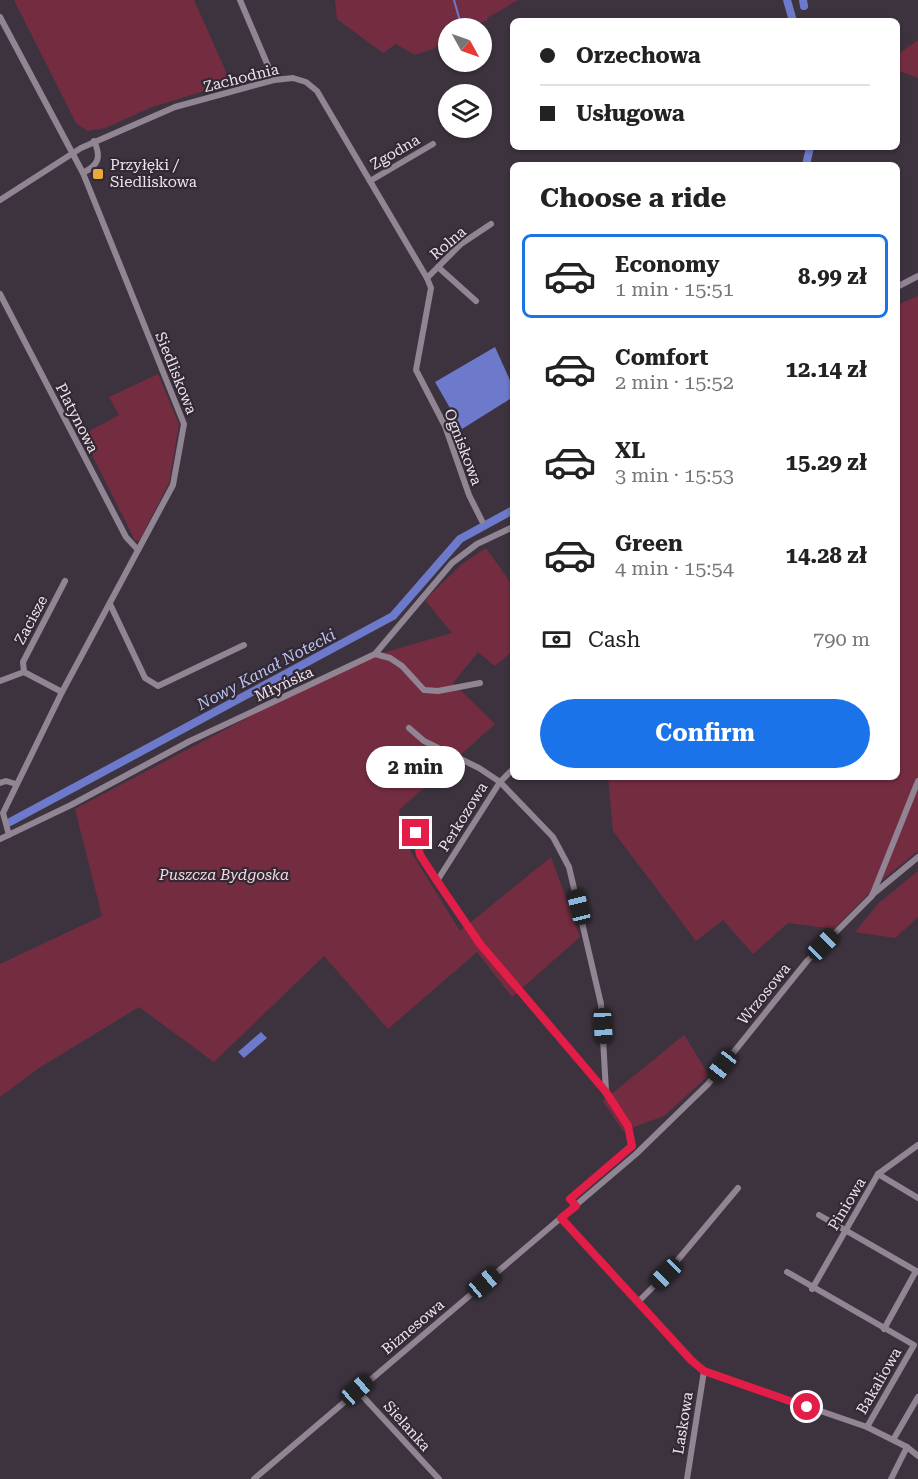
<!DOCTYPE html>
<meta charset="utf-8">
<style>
:root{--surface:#fff;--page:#f2f2f2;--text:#222;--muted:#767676;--line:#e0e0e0;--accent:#1a73e8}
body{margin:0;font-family:"Roboto Serif",serif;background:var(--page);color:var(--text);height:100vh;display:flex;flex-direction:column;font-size:22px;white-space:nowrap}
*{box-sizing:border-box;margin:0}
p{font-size:20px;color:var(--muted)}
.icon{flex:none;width:33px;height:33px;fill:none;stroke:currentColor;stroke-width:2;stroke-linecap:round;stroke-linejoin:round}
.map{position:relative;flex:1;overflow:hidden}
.drawer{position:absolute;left:510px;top:162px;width:390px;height:618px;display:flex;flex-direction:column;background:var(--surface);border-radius:9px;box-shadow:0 2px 4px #0004}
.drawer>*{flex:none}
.banner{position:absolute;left:510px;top:18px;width:390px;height:132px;border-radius:9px;box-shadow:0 2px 4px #0004;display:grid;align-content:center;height:132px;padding:0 30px;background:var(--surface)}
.needle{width:39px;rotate:130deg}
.buttons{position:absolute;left:438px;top:18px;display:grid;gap:12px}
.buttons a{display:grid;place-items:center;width:54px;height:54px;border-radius:50%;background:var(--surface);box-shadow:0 2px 4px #0004;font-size:30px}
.end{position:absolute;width:27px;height:27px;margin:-14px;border:8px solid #e11d48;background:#fff;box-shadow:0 0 0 3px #fff}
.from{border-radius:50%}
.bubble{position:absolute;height:42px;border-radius:21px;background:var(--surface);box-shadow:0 2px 4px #0004;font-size:20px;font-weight:700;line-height:42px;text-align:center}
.car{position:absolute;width:18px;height:36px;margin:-18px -9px;border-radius:8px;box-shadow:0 0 4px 2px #0007;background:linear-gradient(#222 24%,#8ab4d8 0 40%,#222 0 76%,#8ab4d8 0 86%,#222 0)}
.banner b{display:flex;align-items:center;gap:21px;height:57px;font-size:22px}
.banner b+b{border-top:2px solid var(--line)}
.banner i{width:15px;height:15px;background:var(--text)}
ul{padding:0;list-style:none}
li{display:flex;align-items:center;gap:18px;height:84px;margin:0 12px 9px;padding:0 18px;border:3px solid transparent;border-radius:9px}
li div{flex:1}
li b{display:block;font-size:22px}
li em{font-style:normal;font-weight:700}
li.active{border-color:var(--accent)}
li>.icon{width:54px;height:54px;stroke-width:1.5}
h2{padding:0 30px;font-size:27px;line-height:72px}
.pay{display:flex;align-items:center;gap:15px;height:66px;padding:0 30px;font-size:22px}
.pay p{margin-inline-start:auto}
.cta{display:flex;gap:12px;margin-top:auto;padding:12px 30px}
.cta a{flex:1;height:69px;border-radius:36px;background:var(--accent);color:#fff;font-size:24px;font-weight:700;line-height:69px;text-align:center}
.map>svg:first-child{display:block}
.green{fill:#742d40}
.water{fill:#6d79ca}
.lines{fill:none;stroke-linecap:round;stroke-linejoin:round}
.stream{stroke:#6d79ca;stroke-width:2}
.canal{stroke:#6d79ca;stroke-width:8}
.street{stroke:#918593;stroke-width:6}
.route{stroke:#e11d48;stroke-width:8}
.poi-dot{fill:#eda83b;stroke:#332935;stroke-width:2}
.labels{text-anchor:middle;stroke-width:4.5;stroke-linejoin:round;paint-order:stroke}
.street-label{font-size:15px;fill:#ebe4ec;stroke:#332935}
.poi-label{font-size:15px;fill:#ebe4ec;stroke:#332935;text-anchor:start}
.park-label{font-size:15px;font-style:italic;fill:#f4d9dd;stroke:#332935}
.water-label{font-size:16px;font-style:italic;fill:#bac3ee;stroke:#332935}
</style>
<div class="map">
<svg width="918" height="1479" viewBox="0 0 918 1479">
<rect width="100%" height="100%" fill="#3d333f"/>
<!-- green -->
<g class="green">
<path d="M14 0H194L231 83 152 107 105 128 88 131 76 123Z"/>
<path d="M335 0H518L487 18 488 20 467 28H448V35L435 48 415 55 396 44 383 53 337 19Z"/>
<path d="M918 40V78L897 70V55Z"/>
<path d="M918 296V851L883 879 834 929 788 923 753 954 723 920 696 941 613 831 608 777H897V305Z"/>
<path d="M158 374 179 424 169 483 139 541 135 540 82 435 119 415 109 397Z"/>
<path d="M486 548 513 586V651L495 666 478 652 453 683 495 724 399 810 406 844 460 931 551 857 580 937 512 997 477 952 388 1029 324 956 214 1062 139 1007 39 1068 0 1097V964L102 916 75 809 355 661 452 633 425 600 462 564Z"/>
<path d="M918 871V917L895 938 855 932 879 903Z"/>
<path d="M684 1035 709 1075 664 1116 623 1131 603 1101Z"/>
</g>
<!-- water -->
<g class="water">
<path d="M495 347 513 387V397L462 429 435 382Z"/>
<path d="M261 1032 267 1038 244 1058 238 1052Z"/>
</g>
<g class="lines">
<!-- stream -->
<path class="stream" d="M454 0 462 28"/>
<!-- canal -->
<g class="canal">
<path d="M787 0 793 21"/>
<path d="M803 0 804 6"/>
<path d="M806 165 810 147"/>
<path d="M10 822 393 616 460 539 513 510"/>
</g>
<!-- street -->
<g class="street">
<path d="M240 0 274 80"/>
<path d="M0 17 83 173 184 424 173 485 62 692 3 813 9 835"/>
<path d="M83 173C98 165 102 158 94 141"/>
<path d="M370 181 433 144"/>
<path d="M0 200 81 148 175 107 274 80 293 78 306 82 317 91 427 278 461 244 491 224"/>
<path d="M438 267 476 301"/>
<path d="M427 278 431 288 416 370 445 426 469 495 482 521"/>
<path d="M897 287 918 276"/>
<path d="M0 294 126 537 138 550"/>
<path d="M110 604 145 678 158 686 244 645"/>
<path d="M375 654 390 658 402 666 424 690 438 691 480 683"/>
<path d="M0 681 24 672"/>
<path d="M62 692 24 672 23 662 65 581"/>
<path d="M409 728 424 741 479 768 500 782 553 837 569 867 601 1004 606 1091"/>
<path d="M0 783 6 781 16 784"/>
<path d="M415 833 420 855 437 881 480 944 606 1092 628 1126 632 1146 570 1199 576 1206"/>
<path d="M0 839 71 805 190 741 375 654 452 563 477 544 513 527"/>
<path d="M437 881 500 782 513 769"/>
<path d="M872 895 918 857"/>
<path d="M878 1174 918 1198"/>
<path d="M819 1215 918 1272"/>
<path d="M561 1218 691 1360 704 1371 867 1427 907 1447 918 1456"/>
<path d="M787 1272 914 1345 867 1427"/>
<path d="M812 1289 878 1174 918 1145"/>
<path d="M638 1302 666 1274 738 1188"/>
<path d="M884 1329 916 1271"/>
<path d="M357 1390 439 1479"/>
<path d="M893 1440 918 1397"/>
<path d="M254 1479 636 1154 708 1084 807 961 872 896 918 781"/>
<path d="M687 1479 704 1371"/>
<path d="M891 1479 907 1447"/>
</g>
</g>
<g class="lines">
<!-- route -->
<path class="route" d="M416 833 420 855 437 881 480 944 606 1092 628 1126 632 1146 570 1199 576 1206 561 1218 691 1360 704 1371 807 1407"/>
</g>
<!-- markers -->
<rect class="poi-dot" x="92" y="168" width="12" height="12" rx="3"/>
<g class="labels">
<!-- street labels -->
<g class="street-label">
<text transform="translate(241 78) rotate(-14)" y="5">Zachodnia</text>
<text transform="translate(395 152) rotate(-30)" y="5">Zgodna</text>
<text transform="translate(448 243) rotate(-41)" y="5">Rolna</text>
<text transform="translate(176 373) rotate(68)" y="5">Siedliskowa</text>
<text transform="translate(77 418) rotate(63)" y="5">Platynowa</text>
<text transform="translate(463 447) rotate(69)" y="5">Ogniskowa</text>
<text transform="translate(31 620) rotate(-62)" y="5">Zacisze</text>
<text transform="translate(284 684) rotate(-25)" y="5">Młyńska</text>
<text transform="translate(463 817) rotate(-58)" y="5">Perkozowa</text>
<text transform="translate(764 994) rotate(-51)" y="5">Wrzosowa</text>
<text transform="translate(847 1204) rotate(-59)" y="5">Piniowa</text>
<text transform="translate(413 1327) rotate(-40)" y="5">Biznesowa</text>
<text transform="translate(879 1381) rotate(-60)" y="5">Bakaliowa</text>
<text transform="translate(683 1423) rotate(-81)" y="5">Laskowa</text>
<text transform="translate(407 1426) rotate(48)" y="5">Sielanka</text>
</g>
<!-- poi labels -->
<g class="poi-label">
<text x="110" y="170">Przyłęki /<tspan x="110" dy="17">Siedliskowa</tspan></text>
</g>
<!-- park labels -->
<g class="park-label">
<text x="224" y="880">Puszcza Bydgoska</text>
</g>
<!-- water labels -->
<g class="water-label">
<text transform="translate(266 669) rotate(-28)" y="6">Nowy Kanał Notecki</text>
</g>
</g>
</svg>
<div class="buttons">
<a><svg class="needle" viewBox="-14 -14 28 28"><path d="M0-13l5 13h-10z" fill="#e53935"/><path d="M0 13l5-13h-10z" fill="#767676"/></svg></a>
<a><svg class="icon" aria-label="layers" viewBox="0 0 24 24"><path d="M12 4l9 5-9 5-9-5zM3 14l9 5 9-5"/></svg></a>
</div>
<i class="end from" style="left:807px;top:1407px"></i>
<i class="end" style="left:416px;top:833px"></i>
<div class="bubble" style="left:366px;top:746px;width:99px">2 min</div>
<i class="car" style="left:579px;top:907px;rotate:346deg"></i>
<i class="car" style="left:823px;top:945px;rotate:45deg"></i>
<i class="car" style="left:603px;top:1026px;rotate:177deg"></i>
<i class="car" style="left:722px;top:1066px;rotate:218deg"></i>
<i class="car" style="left:666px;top:1274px;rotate:225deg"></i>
<i class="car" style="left:484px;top:1283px;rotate:50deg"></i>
<i class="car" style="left:357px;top:1390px;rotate:49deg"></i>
<div class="banner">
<b><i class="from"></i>Orzechowa</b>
<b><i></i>Usługowa</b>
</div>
<section class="drawer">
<h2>Choose a ride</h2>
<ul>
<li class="active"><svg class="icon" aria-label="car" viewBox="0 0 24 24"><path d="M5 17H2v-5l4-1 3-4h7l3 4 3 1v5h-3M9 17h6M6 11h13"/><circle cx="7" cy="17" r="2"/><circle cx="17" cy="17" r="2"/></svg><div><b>Economy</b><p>1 min · 15:51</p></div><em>8.99 zł</em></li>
<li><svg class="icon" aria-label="car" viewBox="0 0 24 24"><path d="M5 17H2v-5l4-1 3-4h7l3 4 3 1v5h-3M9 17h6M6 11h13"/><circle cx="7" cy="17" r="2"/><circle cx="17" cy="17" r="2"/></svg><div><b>Comfort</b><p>2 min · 15:52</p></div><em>12.14 zł</em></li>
<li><svg class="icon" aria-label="car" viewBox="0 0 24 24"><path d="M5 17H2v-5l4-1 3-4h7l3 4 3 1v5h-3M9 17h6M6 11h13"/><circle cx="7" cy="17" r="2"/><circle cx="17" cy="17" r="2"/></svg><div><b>XL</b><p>3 min · 15:53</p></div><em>15.29 zł</em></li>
<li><svg class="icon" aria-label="car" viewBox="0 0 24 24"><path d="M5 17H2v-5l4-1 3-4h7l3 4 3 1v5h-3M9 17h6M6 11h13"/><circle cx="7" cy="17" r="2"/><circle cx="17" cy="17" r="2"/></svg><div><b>Green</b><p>4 min · 15:54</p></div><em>14.28 zł</em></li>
</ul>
<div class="pay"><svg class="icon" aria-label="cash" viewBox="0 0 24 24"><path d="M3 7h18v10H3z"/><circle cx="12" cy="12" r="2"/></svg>Cash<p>790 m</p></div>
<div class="cta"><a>Confirm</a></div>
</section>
</div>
